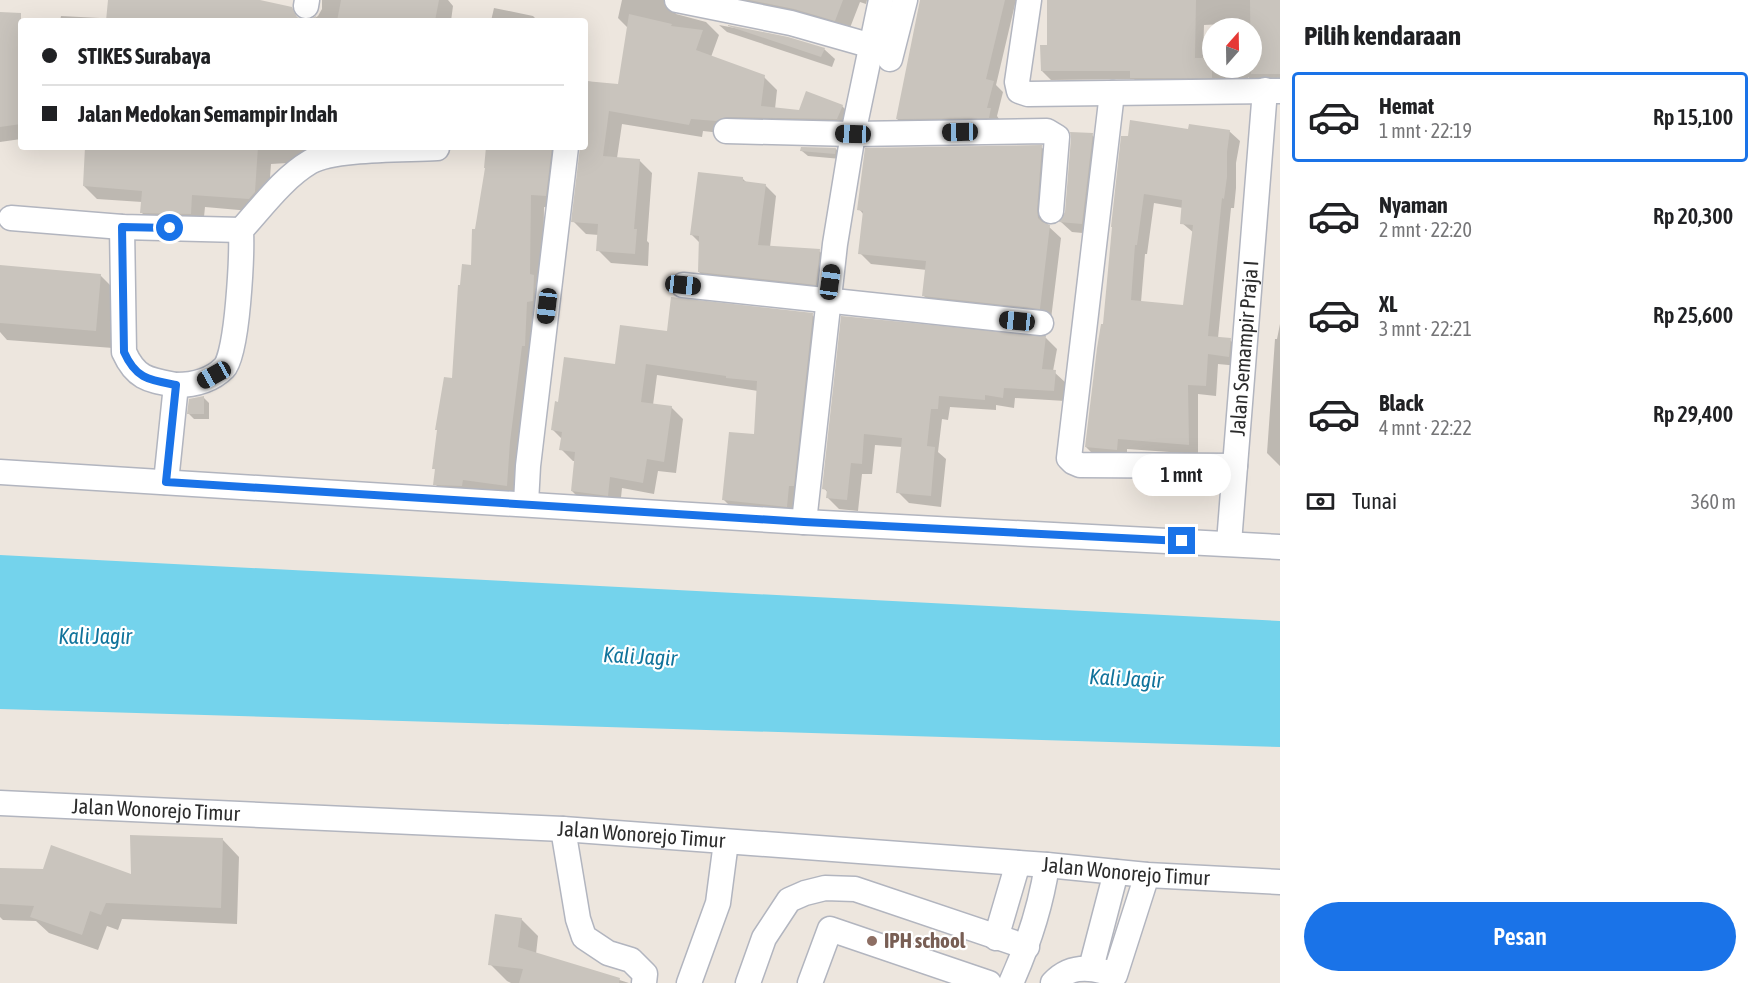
<!DOCTYPE html>
<html lang="id">
<meta charset="utf-8">
<style>
:root{--surface:#fff;--page:#f2f2f2;--text:#202124;--muted:#757577;--line:#e0e0e0;--accent:#1a73e8}
body{margin:0;font-family:"Asap Condensed",sans-serif;background:var(--page);color:var(--text);height:100vh;display:flex;flex-direction:column;font-size:22px;white-space:nowrap}
*{box-sizing:border-box;margin:0}
p{font-size:20px;color:var(--muted)}
.icon{flex:none;width:33px;height:33px;fill:none;stroke:currentColor;stroke-width:2;stroke-linecap:round;stroke-linejoin:round}
.map{position:relative;flex:1;overflow:hidden}
.side{display:flex;flex-direction:column;background:var(--surface);width:480px}
.side>*{flex:none}
.banner{position:absolute;left:18px;top:18px;width:570px;height:132px;border-radius:6px;box-shadow:0 6px 24px #0002;display:grid;align-content:center;height:132px;padding:0 24px;background:var(--surface)}
.needle{width:39px;rotate:20deg}
.fabs{position:absolute;left:1202px;top:18px;display:grid;gap:12px}
.fabs a{display:grid;place-items:center;width:60px;height:60px;border-radius:50%;background:var(--surface);box-shadow:0 6px 24px #0002;font-size:30px}
.end{position:absolute;width:27px;height:27px;margin:-14px;border:8px solid #1a73e8;background:#fff;box-shadow:0 0 0 3px #fff}
.from{border-radius:50%}
.bubble{position:absolute;height:42px;border-radius:21px;background:var(--surface);box-shadow:0 6px 24px #0002;font-size:20px;font-weight:600;line-height:42px;text-align:center}
.car{position:absolute;width:18px;height:36px;margin:-18px -9px;border-radius:8px;box-shadow:0 0 4px 2px #0007;background:linear-gradient(#222 24%,#8ab4d8 0 40%,#222 0 76%,#8ab4d8 0 86%,#222 0)}
.banner b{display:flex;align-items:center;gap:21px;height:57px;font-size:22px}
.banner b+b{border-top:2px solid var(--line)}
.banner i{width:15px;height:15px;background:var(--text)}
ul{padding:0;list-style:none}
li{display:flex;align-items:center;gap:18px;height:90px;margin:0 12px 9px;padding:0 12px;border:3px solid transparent;border-radius:6px}
li div{flex:1}
li b{display:block;font-size:22px}
li em{font-style:normal;font-weight:600}
li.active{border-color:var(--accent)}
li>.icon{width:54px;height:54px;stroke-width:1.5}
h2{padding:0 24px;font-size:27px;line-height:72px}
.pay{display:flex;align-items:center;gap:15px;height:66px;padding:0 24px;font-size:22px}
.pay p{margin-inline-start:auto}
.cta{display:flex;gap:12px;margin-top:auto;padding:12px 24px}
.cta a{flex:1;height:69px;border-radius:36px;background:var(--accent);color:#fff;font-size:24px;font-weight:600;line-height:69px;text-align:center}
main{display:flex;flex:1;min-height:0}
.map>svg:first-child{display:block}
.water{fill:#74d3ec}
.shadow{fill:#0003;fill-rule:evenodd}
.building{fill:#c9c4bd;fill-rule:evenodd}
.lines{fill:none;stroke-linecap:round;stroke-linejoin:round}
.minor-casing{stroke:#b2b5bf;stroke-width:27}
.minor{stroke:#fff;stroke-width:24}
.route{stroke:#1a73e8;stroke-width:8}
.education-dot{fill:#8d6e63;stroke:#fff;stroke-width:2}
.labels{text-anchor:middle;stroke-width:4.5;stroke-linejoin:round;paint-order:stroke}
.street-label{font-size:21px;fill:#2c2c2c;stroke:#fff}
.education-label{font-size:21px;font-weight:bold;fill:#785e54;stroke:#fff;text-anchor:start}
.water-label{font-size:22px;font-style:italic;fill:#10739b;stroke:#fff}
</style>
<main>
<div class="map">
<svg width="1280" height="983" viewBox="0 0 1280 983">
<rect width="100%" height="100%" fill="#ede6de"/>
<!-- water -->
<path class="water" d="M0 555 1280 621V747L0 709Z"/>
<!-- shadow -->
<g class="shadow">
<path d="M322 0H448L453 6 451 21H310L318 16 322 9Z"/>
<path d="M622 0H685L675 12 676 14 706 22 719 35 711 57 764 77 777 90 775 109 800 111 842 106 855 119 850 132 730 134 703 131 702 137 622 124 617 158 639 160 652 173 647 241 649 243 648 266 611 263 598 250 599 235 586 234 573 221 581 147H585V81L620 86 629 29 618 18Z"/>
<path d="M701 0H867L866 4 860 2 848 33Z"/>
<path d="M921 0H1016L996 85 1003 92 997 116 999 119 998 127 907 128 897 119Z"/>
<path d="M1048 0H1280V82H1253L1248 77V85L1140 86 1134 79 1051 80 1042 71 1048 46ZM1244 23V28H1251V68H1212V59H1203L1204 25Z"/>
<path d="M494 8 533 16 538 21H491Z"/>
<path d="M61 16 119 19 121 21H60Z"/>
<path d="M719 25 787 38 824 49 835 59 832 67 727 32Z"/>
<path d="M0 27 21 29V139L0 142Z"/>
<path d="M1189 131H1229L1240 141 1236 163V188L1234 208H1231L1218 338 1230 340 1240 350 1239 366 1218 364 1216 396 1198 394V454L1127 449V459L1096 457 1086 447 1105 326 1114 228ZM1154 203 1183 208 1182 223 1194 233 1185 307 1141 302 1145 254H1147Z"/>
<path d="M1092 135 1103 146 1093 234 1072 232 1061 222 1067 213Z"/>
<path d="M87 147H326L320 161 271 164 268 205 262 212 205 207 203 227 155 226 142 213V202L97 199 84 186Z"/>
<path d="M488 147H574L559 209 544 207 543 285 520 498 448 497 435 484 436 471 434 468 454 380 473 266 476 231 487 169Z"/>
<path d="M1041 147 1053 158 1047 223 1048 226 1061 238 1051 319 935 307 924 296 927 270 871 264 860 253 864 215 859 209Z"/>
<path d="M836 149 841 155V159L808 156 802 151Z"/>
<path d="M743 179 747 183 765 185 776 196 770 247 819 251 831 262 827 295 710 283 699 272 700 243 691 234Z"/>
<path d="M0 267 100 275 118 293 113 348 7 340 0 332Z"/>
<path d="M812 315 824 326 799 518 736 512 724 500 756 436 758 391 657 375 653 405 671 407 683 419 676 473 658 471 654 494 622 488 620 507 584 503 572 491 576 461H573L561 449 563 440 552 429 559 403 669 333Z"/>
<path d="M843 318 1046 338 1057 349 1053 371 1066 383 1065 401 1015 398 1014 408 996 405V410L950 407 948 420 942 419 938 452 946 459 941 507 909 503 898 492 902 447 875 445 872 474H862L858 511 839 509 828 498V493L824 488Z"/>
<path d="M1280 324V466L1267 453 1275 339H1277Z"/>
<path d="M203 397 209 403V419H194L189 414Z"/>
<path d="M223 840 239 857 237 924 122 919 118 930 107 926 98 950 49 933 36 921 3 920 0 917V869L133 876Z"/>
<path d="M521 919 538 936 536 954 629 983H511L507 981 490 964Z"/>
</g>
<!-- building -->
<g class="building">
<path d="M108 0H260L292 7 297 17 303 20 310 19 316 16 315 21H106Z"/>
<path d="M341 0H439L435 21H337Z"/>
<path d="M749 0H843L835 21 794 9Z"/>
<path d="M920 0H1005L986 79 994 81 987 108H991L989 118 896 119Z"/>
<path d="M1047 0H1196L1195 58H1212V78H1130V71H1041L1040 45H1047Z"/>
<path d="M1250 0H1280V74H1251Z"/>
<path d="M0 12 21 13V124L0 127Z"/>
<path d="M629 14 672 24 671 26 703 30 696 50 765 75 761 106 799 110 806 91 843 105 837 119 726 117 716 121 691 119 689 125 609 111 603 156 640 159 634 229H637L635 254 596 251 598 224 571 222 580 147H585V81L618 84Z"/>
<path d="M728 25 788 37 825 48 821 57 728 26Z"/>
<path d="M1130 120 1188 129 1189 124 1230 130 1227 152V177L1224 199 1222 198 1208 336 1231 338 1229 357 1208 354 1206 386 1188 385 1189 445 1118 439 1117 450 1085 447 1097 348 1101 324H1103L1112 227H1111L1121 136H1128ZM1144 194 1182 200 1180 224 1193 225 1183 305 1131 300 1135 245H1137Z"/>
<path d="M1070 132 1093 133 1082 224 1059 222 1065 212 1071 138Z"/>
<path d="M1042 145 1037 210 1038 218 1042 222 1050 225 1040 309 922 296 926 261 858 254 863 211 857 210 865 148Z"/>
<path d="M85 147H258L255 192 249 199 192 195 191 214 140 213 142 191 83 186Z"/>
<path d="M486 147H552L546 196 531 195 530 274 534 275 533 301 527 302 525 346H522L510 442 507 486 463 480 462 486 433 485 435 469H432L437 430H435L444 377 452 378 458 285H460L462 264 471 265 472 229H475L485 168H484Z"/>
<path d="M801 147 836 148 835 154 800 151Z"/>
<path d="M698 172 743 177V181L766 184 758 245 820 249 816 285 698 272 699 236 690 235Z"/>
<path d="M0 265 101 274 96 331 0 323Z"/>
<path d="M671 297 813 313 794 486H789L787 507 722 500 729 432 754 434 757 381 726 378V376L646 364 641 402 672 406 664 462 647 459 643 483 610 477 608 496 571 491 575 452 559 450 562 432 551 430 555 401 558 402 564 357 615 364 620 325 667 331Z"/>
<path d="M841 316 1046 336 1042 369 1056 370 1054 391 1004 388 1003 398 985 395V400L939 396 938 409H931L927 446 935 447 931 496 896 493 902 438 864 434 862 464 851 463 847 500 826 498 827 490 822 489Z"/>
<path d="M204 396V414H187L189 399Z"/>
<path d="M130 835 223 838 221 908 106 903 101 915 90 911 82 935 30 917 34 906 0 904V868L43 869 51 845 131 874Z"/>
<path d="M495 914 522 918 518 947 620 978 619 983H519L523 969 488 965Z"/>
</g>
<g class="lines">
<defs>
<g id="minor">
<path d="M677 0 791 23 872 46"/>
<path d="M1029 0 1017 82 1019 91 1028 94 1280 91"/>
<path d="M306 6 307 0"/>
<path d="M890 59 905 0"/>
<path id="s1" d="M1112 93 1069 458 1073 462 1080 465 1235 466 1265 90"/>
<path d="M726 131 853 134 1047 131 1057 137 1051 211"/>
<path d="M11 218 122 227 241 230"/>
<path d="M122 227 124 352C136 379 149 380 176 385"/>
<path d="M683 285 1041 323"/>
<path d="M0 472 804 522 1280 547"/>
<path d="M166 482 176 385C194 385 211 381 224 368 238 354 242 253 241 230 262 207 283 178 310 162 334 148 407 150 437 148"/>
<path d="M526 503 528 466 566 147"/>
<path d="M804 522 835 244 853 134 881 0"/>
<path d="M1229 543 1235 466"/>
<path id="s2" d="M0 803 563 829 1047 865 1147 875 1280 882"/>
<path d="M563 829 578 919 584 937 608 953 631 960 645 974 644 983"/>
<path d="M996 938 1018 863"/>
<path d="M1091 968 1116 872"/>
<path d="M1115 975 1147 875"/>
<path d="M689 983 718 903 726 842"/>
<path d="M748 983 764 938 789 900 805 893 825 888 855 889 1027 947"/>
<path d="M810 983 830 929 989 983"/>
<path d="M1011 983C1028 945 1041 906 1047 865"/>
<path d="M1053 983C1068 967 1085 966 1105 972"/>
</g>
</defs>
<!-- minor casing -->
<use href="#minor" class="minor-casing"/>
<!-- minor -->
<use href="#minor" class="minor"/>
</g>
<g class="lines">
<!-- route -->
<path class="route" d="M170 228 122 227 124 352C136 379 149 380 176 385L166 482 804 522 1182 541"/>
</g>
<!-- markers -->
<circle class="education-dot" cx="872" cy="941" r="6"/>
<g class="labels">
<!-- street labels -->
<g class="street-label">
<text dy="7" stroke="none"><textPath href="#s1" startOffset="654">Jalan Semampir Praja I</textPath></text>
<text dy="7" stroke="none"><textPath href="#s2" startOffset="156">Jalan Wonorejo Timur</textPath></text>
<text dy="7" stroke="none"><textPath href="#s2" startOffset="642">Jalan Wonorejo Timur</textPath></text>
<text dy="7" stroke="none"><textPath href="#s2" startOffset="1128">Jalan Wonorejo Timur</textPath></text>
</g>
<!-- education labels -->
<g class="education-label">
<text x="884" y="948">IPH school</text>
</g>
<!-- water labels -->
<g class="water-label">
<text x="95" y="644">Kali Jagir</text>
<text transform="translate(640 656) rotate(3)" y="8">Kali Jagir</text>
<text transform="translate(1126 678) rotate(3)" y="8">Kali Jagir</text>
</g>
</g>
</svg>
<div class="fabs">
<a><svg class="needle" viewBox="-14 -14 28 28"><path d="M0-13l5 13h-10z" fill="#e53935"/><path d="M0 13l5-13h-10z" fill="#757577"/></svg></a>
</div>
<i class="end from" style="left:170px;top:228px"></i>
<i class="end" style="left:1182px;top:541px"></i>
<div class="bubble" style="left:1132px;top:454px;width:99px">1 mnt</div>
<i class="car" style="left:960px;top:132px;rotate:269deg"></i>
<i class="car" style="left:853px;top:134px;rotate:272deg"></i>
<i class="car" style="left:830px;top:282px;rotate:8deg"></i>
<i class="car" style="left:683px;top:285px;rotate:96deg"></i>
<i class="car" style="left:547px;top:306px;rotate:187deg"></i>
<i class="car" style="left:1017px;top:321px;rotate:276deg"></i>
<i class="car" style="left:214px;top:375px;rotate:241deg"></i>
<div class="banner">
<b><i class="from"></i>STIKES Surabaya</b>
<b><i></i>Jalan Medokan Semampir Indah</b>
</div>
</div>
<section class="side">
<h2>Pilih kendaraan</h2>
<ul>
<li class="active"><svg class="icon" aria-label="car" viewBox="0 0 24 24"><path d="M5 17H2v-5l4-1 3-4h7l3 4 3 1v5h-3M9 17h6M6 11h13"/><circle cx="7" cy="17" r="2"/><circle cx="17" cy="17" r="2"/></svg><div><b>Hemat</b><p>1 mnt · 22:19</p></div><em>Rp 15,100</em></li>
<li><svg class="icon" aria-label="car" viewBox="0 0 24 24"><path d="M5 17H2v-5l4-1 3-4h7l3 4 3 1v5h-3M9 17h6M6 11h13"/><circle cx="7" cy="17" r="2"/><circle cx="17" cy="17" r="2"/></svg><div><b>Nyaman</b><p>2 mnt · 22:20</p></div><em>Rp 20,300</em></li>
<li><svg class="icon" aria-label="car" viewBox="0 0 24 24"><path d="M5 17H2v-5l4-1 3-4h7l3 4 3 1v5h-3M9 17h6M6 11h13"/><circle cx="7" cy="17" r="2"/><circle cx="17" cy="17" r="2"/></svg><div><b>XL</b><p>3 mnt · 22:21</p></div><em>Rp 25,600</em></li>
<li><svg class="icon" aria-label="car" viewBox="0 0 24 24"><path d="M5 17H2v-5l4-1 3-4h7l3 4 3 1v5h-3M9 17h6M6 11h13"/><circle cx="7" cy="17" r="2"/><circle cx="17" cy="17" r="2"/></svg><div><b>Black</b><p>4 mnt · 22:22</p></div><em>Rp 29,400</em></li>
</ul>
<div class="pay"><svg class="icon" aria-label="cash" viewBox="0 0 24 24"><path d="M3 7h18v10H3z"/><circle cx="12" cy="12" r="2"/></svg>Tunai<p>360 m</p></div>
<div class="cta"><a>Pesan</a></div>
</section>
</main>
